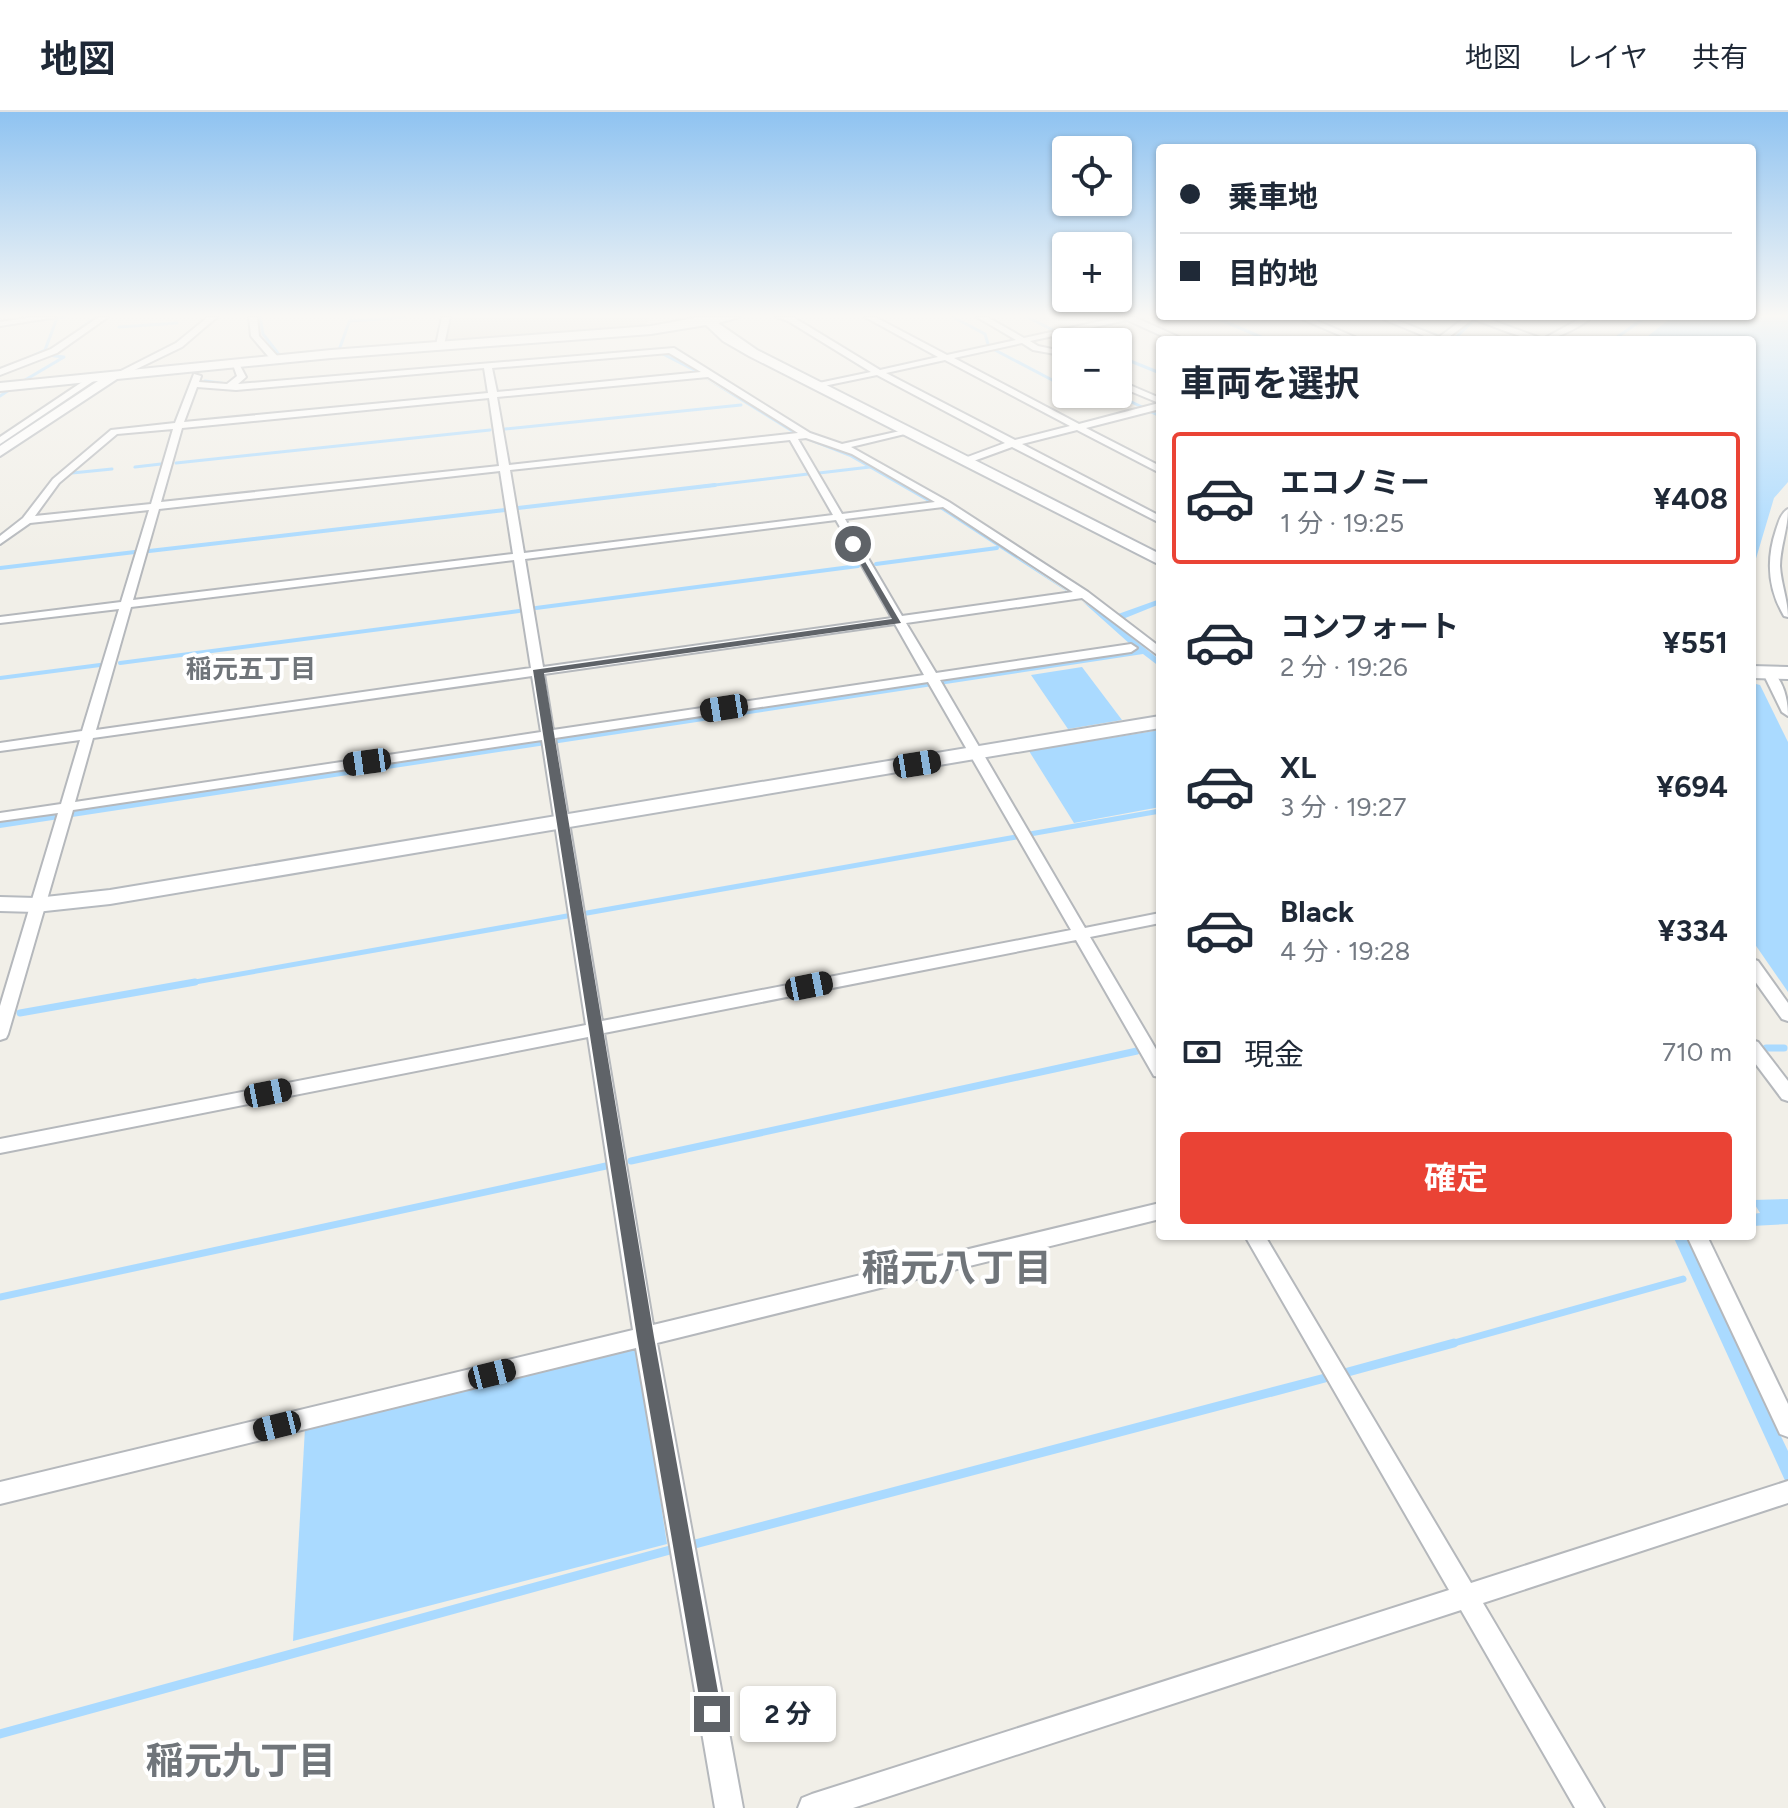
<!DOCTYPE html>
<html lang="ja">
<meta charset="utf-8">
<style>
:root{--surface:#fff;--page:#f6f6f7;--text:#1f2937;--muted:#747a83;--line:#e0e1e3;--accent:#ea4335}
body{margin:0;font-family:Figtree,"Noto Sans JP",sans-serif;background:var(--page);color:var(--text);height:100vh;display:flex;flex-direction:column;font-size:30px;white-space:nowrap}
*{box-sizing:border-box;margin:0}
p{font-size:26px;color:var(--muted)}
.icon{flex:none;width:44px;height:44px;fill:none;stroke:currentColor;stroke-width:2;stroke-linecap:round;stroke-linejoin:round}
.map{position:relative;flex:1;overflow:hidden}
.sheet{position:absolute;left:1156px;top:224px;width:600px;height:904px;display:flex;flex-direction:column;background:var(--surface);border-radius:8px;box-shadow:0 2px 6px #0004}
.sheet>*{flex:none}
.guide{position:absolute;left:1156px;top:32px;width:600px;height:176px;border-radius:8px;box-shadow:0 2px 6px #0004;display:grid;align-content:center;height:176px;padding:0 24px;background:var(--surface)}
.tools{position:absolute;left:1052px;top:24px;display:grid;gap:16px}
.tools a{display:grid;place-items:center;width:80px;height:80px;border-radius:8px;background:var(--surface);box-shadow:0 2px 6px #0004;font-size:40px}
.end{position:absolute;width:36px;height:36px;margin:-18px;border:10px solid #5f6368;background:#fff;box-shadow:0 0 0 4px #fff}
.from{border-radius:50%}
.bubble{position:absolute;height:56px;border-radius:8px;background:var(--surface);box-shadow:0 2px 6px #0004;font-size:26px;font-weight:700;line-height:56px;text-align:center}
.car{position:absolute;width:24px;height:48px;margin:-24px -12px;border-radius:10px;box-shadow:0 0 6px 2px #0007;background:linear-gradient(#222 24%,#8ab4d8 0 40%,#222 0 76%,#8ab4d8 0 86%,#222 0)}
.guide b{display:flex;align-items:center;gap:28px;height:76px;font-size:30px}
.guide b+b{border-top:2px solid var(--line)}
.guide i{width:20px;height:20px;background:var(--text)}
ul{padding:0;list-style:none}
li{display:flex;align-items:center;gap:24px;height:132px;margin:0 16px 12px;padding:0 8px;border:4px solid transparent;border-radius:8px}
li div{flex:1}
li b{display:block;font-size:30px}
li em{font-style:normal;font-weight:700}
li.on{border-color:var(--accent)}
li>.icon{width:72px;height:72px;stroke-width:1.5}
h2{padding:0 24px;font-size:36px;line-height:96px}
.pay{display:flex;align-items:center;gap:20px;height:88px;padding:0 24px;font-size:30px}
.pay p{margin-inline-start:auto}
.cta{display:flex;gap:16px;margin-top:auto;padding:16px 24px}
.cta a{flex:1;height:92px;border-radius:8px;background:var(--accent);color:#fff;font-size:32px;font-weight:700;line-height:92px;text-align:center}
header{display:flex;align-items:center;gap:48px;box-sizing:border-box;height:112px;padding:0 40px;background:var(--surface);border-bottom:2px solid var(--line)}
header strong{font-size:38px}
nav{display:flex;gap:44px;margin-inline-start:auto;font-size:28px}
.map>svg:first-child{display:block}
.education{fill:#e1ded6}
.water{fill:#aadaff}
.lines{fill:none;stroke-linecap:round;stroke-linejoin:round}
.stream-far4{stroke:#aadaff;stroke-width:3}
.stream-far3{stroke:#aadaff;stroke-width:4}
.stream-far2{stroke:#aadaff;stroke-width:5}
.stream-far1{stroke:#aadaff;stroke-width:7}
.stream{stroke:#aadaff;stroke-width:9}
.street-casing{stroke:#b5b8bc;stroke-width:4}
.secondary-casing{stroke:#b6babf;stroke-width:4}
.street{fill:#fff;fill-rule:evenodd}
.secondary{fill:#fff;fill-rule:evenodd}
.route{fill:#5f6368}
.labels{text-anchor:middle;stroke-width:8;stroke-linejoin:round;paint-order:stroke}
.far-neighbourhood-label{font-size:26px;font-weight:bold;fill:#70757a;stroke:#fff}
.near-neighbourhood-label{font-size:38px;font-weight:bold;fill:#70757a;stroke:#fff}
</style>
<header>
<strong>地図</strong>
<nav><a>地図</a><a>レイヤ</a><a>共有</a></nav>
</header>
<div class="map">
<svg width="1788" height="1696" viewBox="0 0 1788 1696">
<rect width="100%" height="100%" fill="#f1efe8"/>
<!-- education -->
<path class="education" d="M448 205H651L644 216 443 231Z"/>
<!-- water -->
<g class="water">
<path d="M1672 205H1788V370L1774 386 1752 460V228H1643Z"/>
<path d="M702 265 803 324 854 344 943 396 1107 506 1160 487V492L1113 511 1160 548V555L1143 542 0 716V710L1130 532 1083 490 937 395 850 345 799 325Z"/>
<path d="M1082 555 1122 608 1068 617 1031 563Z"/>
<path d="M1752 571 1760 573 1788 630V880L1752 828Z"/>
<path d="M1160 618V695L1074 711 1029 639Z"/>
<path d="M1788 1087V1112L1752 1114V1102L1760 1101 1752 1088Z"/>
<path d="M1673 1124H1686L1788 1339V1375Z"/>
<path d="M637 1236 667 1432 293 1529 305 1316Z"/>
</g>
<g class="lines">
<!-- stream-far4 -->
<g class="stream-far4">
<path d="M260 205 263 222 280 244 287 243"/>
<path d="M953 205 985 222 988 232"/>
<path d="M1027 205 1055 219"/>
<path d="M1214 205 1268 228"/>
<path d="M350 209 405 205"/>
<path d="M1399 209 1441 225"/>
<path d="M0 213 65 205"/>
<path d="M119 215 177 211"/>
<path d="M80 217 96 205"/>
<path d="M1062 222 1082 230"/>
<path d="M1453 228 1474 208"/>
<path d="M1613 228 1646 205"/>
<path d="M993 237 1056 270 1066 268"/>
<path d="M334 239 339 238 351 205"/>
<path d="M661 241 700 261"/>
<path d="M1118 244 1160 261"/>
<path d="M29 246 45 238 57 206"/>
<path d="M205 269 227 272"/>
<path d="M20 271 64 245 47 243"/>
<path d="M1115 282 1144 296"/>
<path d="M0 284 12 276"/>
<path d="M1147 298 1160 304"/>
<path d="M505 317 741 293"/>
<path d="M176 351 490 318"/>
<path d="M135 355 161 352"/>
<path d="M72 361 112 357"/>
<path d="M819 361 870 355"/>
<path d="M698 375 808 362"/>
</g>
<!-- stream-far3 -->
<g class="stream-far3">
<path d="M518 396 715 373"/>
<path d="M149 439 505 398"/>
<path d="M876 452 997 436"/>
<path d="M0 456 135 440"/>
<path d="M536 496 858 454"/>
<path d="M120 551 519 499"/>
<path d="M0 566 100 553"/>
</g>
<!-- stream-far2 -->
<g class="stream-far2">
<path d="M1030 722 1160 699"/>
<path d="M587 801 1016 725"/>
<path d="M184 872 567 804"/>
</g>
<!-- stream-far1 -->
<g class="stream-far1">
<path d="M20 901 195 870"/>
<path d="M1766 936H1784"/>
<path d="M631 1049 1137 939"/>
<path d="M0 1185 606 1054"/>
<path d="M1447 1233 1683 1167"/>
</g>
<!-- stream -->
<g class="stream">
<path d="M1348 1260 1454 1231"/>
<path d="M695 1432 1325 1266"/>
<path d="M0 1622 670 1438"/>
</g>
<defs>
<g id="street">
<path d="M33 205H56L0 214V210Z"/>
<path d="M99 205H108L57 241 0 263V257L51 237Z"/>
<path d="M208 205H217L182 235 122 264 115 262 176 231Z"/>
<path d="M249 205H257L259 224 279 246V250H273L251 224Z"/>
<path d="M442 205H450L444 233 440 235 436 233Z"/>
<path d="M776 205H793L880 258 938 245 865 205H875L947 243 1016 228 977 205H987L1024 226 1119 205H1134L1181 226 1182 228H1171L1127 208 1030 229 1038 234 1066 240V244L1033 238 1022 231 954 246 1079 312 1159 291 1118 274V268L1160 286V297L1086 316 1160 354V361L1077 318 1022 332 1160 404V411L1012 335 968 351H962V347L1005 331 877 263 814 276V272L871 260 788 209ZM945 248 1070 314 1015 328 886 261Z"/>
<path d="M1297 205H1308L1362 228H1351Z"/>
<path d="M1378 205H1389L1439 225 1466 205H1483L1543 227 1583 205H1593C1542 241 1527 226 1473 207L1445 228H1434Z"/>
<path d="M674 236 810 321 842 332 909 317V321L851 335 949 390 1088 480 1160 535V545L1082 486 906 511 936 561 1131 532 1137 536 1131 540 940 568 1085 816 1160 801V811L1090 825 1160 944V965L1154 964 1076 828 604 921 653 1213 1160 1091V1107L657 1231 743 1696H715L636 1236 0 1392V1370L633 1218 588 925 0 1041V1027L586 913 542 628 73 698 8 922 6 926 0 928V894L58 701 0 709V701L61 692 80 628 0 639V631L82 619 119 497 0 511V505L121 490 149 398 30 411 0 432V424L23 406 53 367 111 318 175 311 194 262 201 264 199 270 227 272 237 264 232 250H238L246 265 238 272ZM669 241 701 260 497 280 492 256ZM484 256 488 281 184 310 197 275 236 278ZM708 265 798 321 509 353 497 285ZM489 286 499 354 161 390 182 316ZM173 317 151 392 35 404 59 371 117 322ZM806 326 852 342 935 390 842 402 798 327ZM790 328 833 403 524 441 510 358ZM500 359 513 442 133 488 159 397ZM943 395 1073 480 902 504 845 407ZM836 408 892 506 543 555 525 447ZM514 448 531 556 96 618 131 495ZM895 512 924 563 553 618 544 562ZM532 564 541 620 75 690 93 626ZM928 570 1071 818 602 909 555 626Z"/>
<path d="M94 262 101 264 0 332V325Z"/>
<path d="M1788 397C1788 417 1780 435 1780 454 1781 472 1788 488 1788 505L1784 504C1768 477 1766 448 1776 418 1779 409 1781 401 1788 397Z"/>
<path d="M1769 557C1783 566 1788 587 1788 604L1782 600 1763 561Z"/>
<path d="M1752 847 1758 849 1788 891V909L1782 907 1752 865Z"/>
<path d="M1752 928 1758 930 1788 969V989L1782 987 1752 947Z"/>
<path d="M1245 1124H1265L1471 1471 1788 1369V1391L1483 1491 1604 1696H1575L1461 1498 853 1696H798L802 1686 812 1682 1449 1478Z"/>
<path d="M1687 1124H1707L1788 1292V1325L1780 1322Z"/>
</g>
<g id="secondary">
<path d="M699 205H740L718 211 757 238 1160 442V453L749 244 723 229 706 213 651 222 331 246 117 267 0 344V334L98 269 0 279V271L331 238 651 214Z"/>
<path d="M1752 554 1788 555V567L1752 566Z"/>
<path d="M1160 604V616L110 792 36 800 0 799V785L36 786 110 778Z"/>
</g>
</defs>
<!-- street casing -->
<use href="#street" class="street-casing"/>
<!-- secondary casing -->
<use href="#secondary" class="secondary-casing"/>
<!-- street -->
<use href="#street" class="street"/>
<!-- secondary -->
<use href="#secondary" class="secondary"/>
</g>
<!-- sky -->
<linearGradient id="sky" x2="0" y2="1"><stop stop-color="#8fc3f1"/><stop offset="0.46" stop-color="#f9f8f5"/><stop offset="1" stop-color="#f9f8f5" stop-opacity="0"/></linearGradient>
<rect width="1788" height="443" fill="url(#sky)"/>
<!-- route -->
<path class="route" d="M853 429 901 511 544 561 654 1225 722 1602 719 1609 712 1612 705 1609 702 1602 637 1225 533 558 892 507 849 432Z"/>
<g class="labels">
<!-- far-neighbourhood labels -->
<g class="far-neighbourhood-label">
<text x="251" y="566">稲元五丁目</text>
</g>
<!-- near-neighbourhood labels -->
<g class="near-neighbourhood-label">
<text x="957" y="1169">稲元八丁目</text>
<text x="241" y="1662">稲元九丁目</text>
</g>
</g>
</svg>
<div class="tools">
<a><svg class="icon" aria-label="locate" viewBox="0 0 24 24"><circle cx="12" cy="12" r="6"/><path d="M12 2v4M12 18v4M2 12h4M18 12h4"/></svg></a>
<a>+</a>
<a>−</a>
</div>
<i class="end from" style="left:853px;top:432px"></i>
<i class="end" style="left:712px;top:1602px"></i>
<div class="bubble" style="left:740px;top:1574px;width:96px">2 分</div>
<i class="car" style="left:724px;top:596px;rotate:261deg"></i>
<i class="car" style="left:367px;top:650px;rotate:262deg"></i>
<i class="car" style="left:917px;top:652px;rotate:81deg"></i>
<i class="car" style="left:809px;top:874px;rotate:79deg"></i>
<i class="car" style="left:268px;top:981px;rotate:79deg"></i>
<i class="car" style="left:492px;top:1262px;rotate:76deg"></i>
<i class="car" style="left:277px;top:1314px;rotate:256deg"></i>
<div class="guide">
<b><i class="from"></i>乗車地</b>
<b><i></i>目的地</b>
</div>
<section class="sheet">
<h2>車両を選択</h2>
<ul>
<li class="on"><svg class="icon" aria-label="car" viewBox="0 0 24 24"><path d="M5 17H2v-5l4-1 3-4h7l3 4 3 1v5h-3M9 17h6M6 11h13"/><circle cx="7" cy="17" r="2"/><circle cx="17" cy="17" r="2"/></svg><div><b>エコノミー</b><p>1 分 · 19:25</p></div><em>¥408</em></li>
<li><svg class="icon" aria-label="car" viewBox="0 0 24 24"><path d="M5 17H2v-5l4-1 3-4h7l3 4 3 1v5h-3M9 17h6M6 11h13"/><circle cx="7" cy="17" r="2"/><circle cx="17" cy="17" r="2"/></svg><div><b>コンフォート</b><p>2 分 · 19:26</p></div><em>¥551</em></li>
<li><svg class="icon" aria-label="car" viewBox="0 0 24 24"><path d="M5 17H2v-5l4-1 3-4h7l3 4 3 1v5h-3M9 17h6M6 11h13"/><circle cx="7" cy="17" r="2"/><circle cx="17" cy="17" r="2"/></svg><div><b>XL</b><p>3 分 · 19:27</p></div><em>¥694</em></li>
<li><svg class="icon" aria-label="car" viewBox="0 0 24 24"><path d="M5 17H2v-5l4-1 3-4h7l3 4 3 1v5h-3M9 17h6M6 11h13"/><circle cx="7" cy="17" r="2"/><circle cx="17" cy="17" r="2"/></svg><div><b>Black</b><p>4 分 · 19:28</p></div><em>¥334</em></li>
</ul>
<div class="pay"><svg class="icon" aria-label="cash" viewBox="0 0 24 24"><path d="M3 7h18v10H3z"/><circle cx="12" cy="12" r="2"/></svg>現金<p>710 m</p></div>
<div class="cta"><a>確定</a></div>
</section>
</div>
